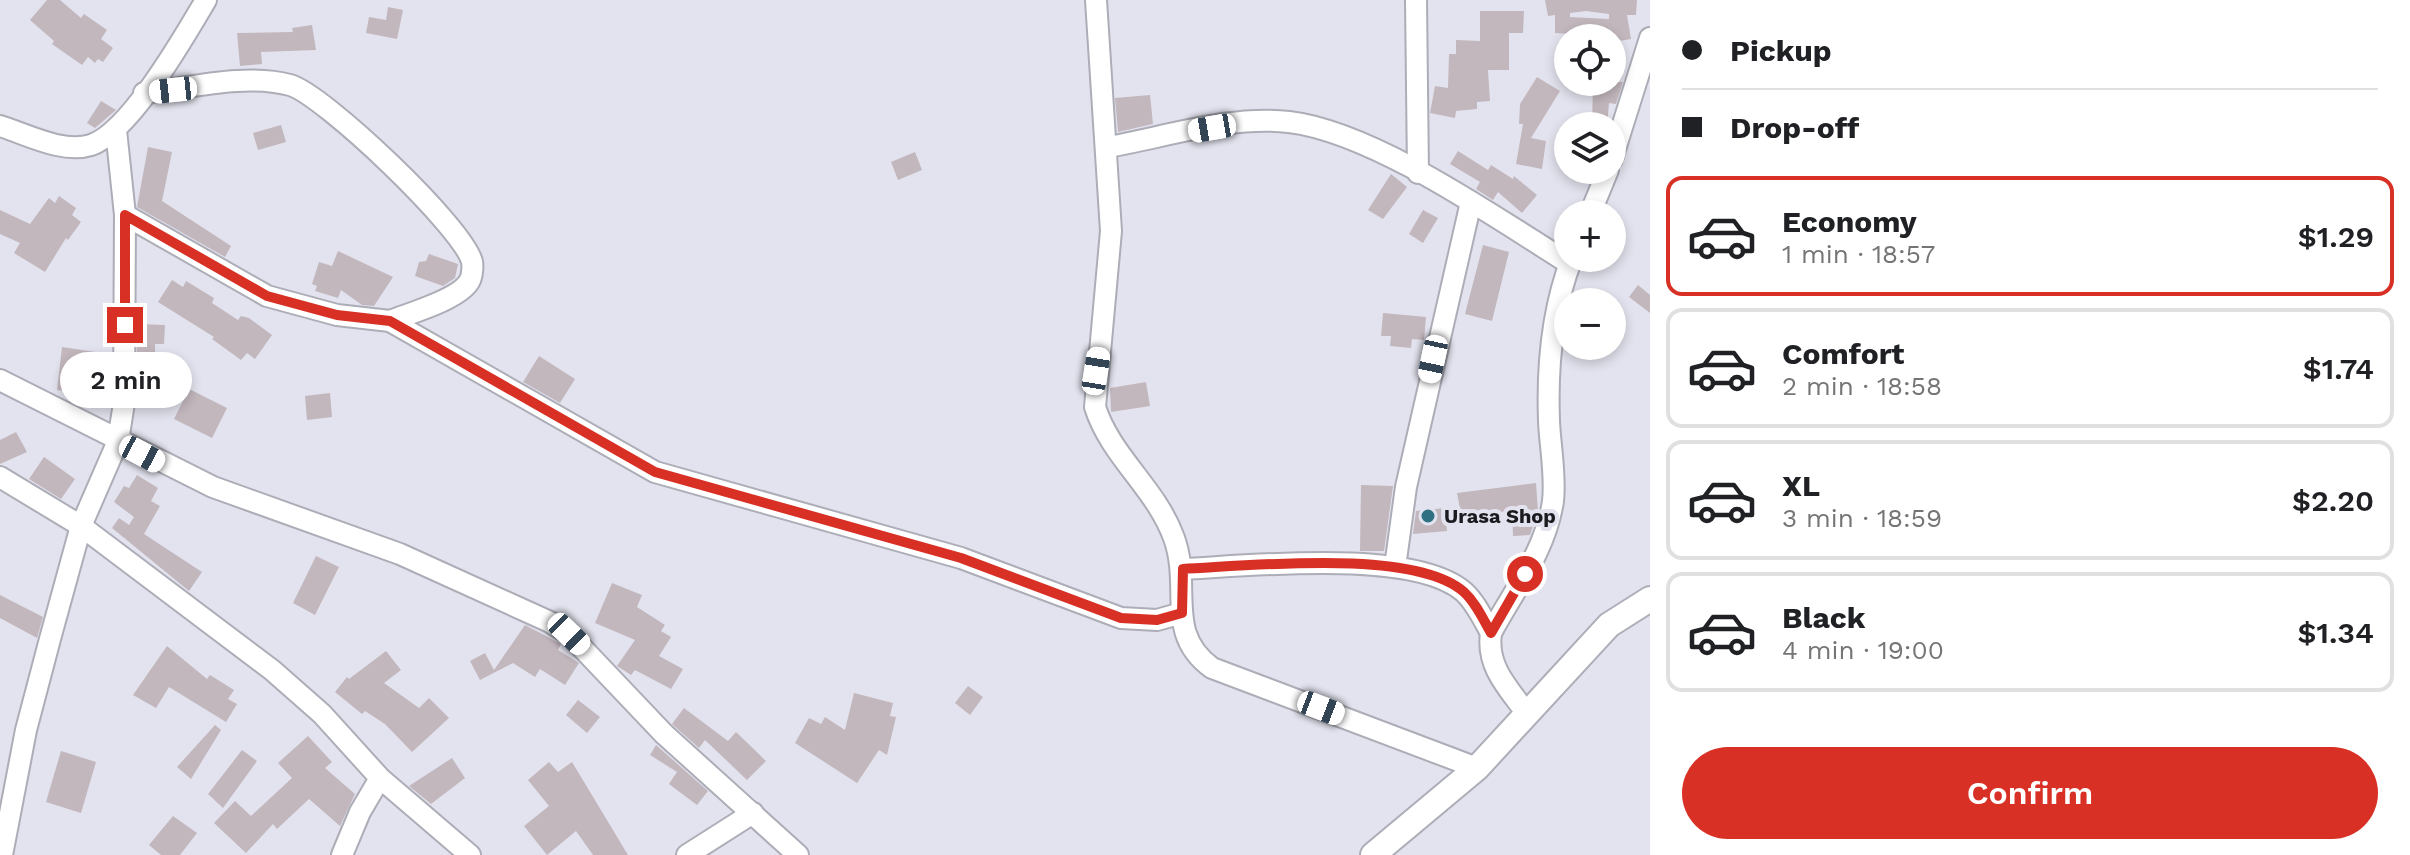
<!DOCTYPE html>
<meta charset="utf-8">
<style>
:root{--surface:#fff;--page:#f6f6f6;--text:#202124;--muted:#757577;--line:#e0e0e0;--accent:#d93025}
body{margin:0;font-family:"Work Sans",sans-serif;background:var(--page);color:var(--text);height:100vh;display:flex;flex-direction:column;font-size:30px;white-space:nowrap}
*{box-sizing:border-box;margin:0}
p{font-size:26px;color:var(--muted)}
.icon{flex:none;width:44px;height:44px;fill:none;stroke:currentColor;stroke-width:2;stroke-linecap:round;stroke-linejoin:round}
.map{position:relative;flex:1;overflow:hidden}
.details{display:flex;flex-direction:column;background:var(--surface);width:760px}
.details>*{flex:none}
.guide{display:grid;align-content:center;height:176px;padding:0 32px;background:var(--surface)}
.tools{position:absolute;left:1554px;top:24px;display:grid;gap:16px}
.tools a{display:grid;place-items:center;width:72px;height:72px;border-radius:50%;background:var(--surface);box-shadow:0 4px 12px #0003;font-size:40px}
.end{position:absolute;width:36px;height:36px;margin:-18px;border:10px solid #d93025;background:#fff;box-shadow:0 0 0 4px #fff}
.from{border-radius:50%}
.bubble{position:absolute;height:56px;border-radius:28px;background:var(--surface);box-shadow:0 4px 12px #0003;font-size:26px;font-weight:600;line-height:56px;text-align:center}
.car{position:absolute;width:24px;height:48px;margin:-24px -12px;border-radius:10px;box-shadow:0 0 6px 2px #0007;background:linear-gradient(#fff 24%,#345 0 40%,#fff 0 76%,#345 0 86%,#fff 0)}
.guide b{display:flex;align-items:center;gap:28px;height:76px;font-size:30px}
.guide b+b{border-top:2px solid var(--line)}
.guide i{width:20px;height:20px;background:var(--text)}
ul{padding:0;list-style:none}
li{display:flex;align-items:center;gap:24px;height:120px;margin:0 16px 12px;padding:0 16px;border:4px solid var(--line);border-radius:16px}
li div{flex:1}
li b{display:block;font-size:30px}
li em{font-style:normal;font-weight:600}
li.selected{border-color:var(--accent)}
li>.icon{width:72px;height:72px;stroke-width:1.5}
.button{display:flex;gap:16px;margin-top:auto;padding:16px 32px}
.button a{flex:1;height:92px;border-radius:48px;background:var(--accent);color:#fff;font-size:32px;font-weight:600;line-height:92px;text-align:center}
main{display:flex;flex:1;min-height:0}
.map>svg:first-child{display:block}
.building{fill:#c2b7bd;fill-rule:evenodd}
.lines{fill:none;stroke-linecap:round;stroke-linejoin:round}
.minor-casing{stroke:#acadb7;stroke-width:24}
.tertiary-casing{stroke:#acadb7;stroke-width:28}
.minor{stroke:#fff;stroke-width:20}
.tertiary{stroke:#fff;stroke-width:24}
.route{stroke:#d93025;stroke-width:10}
.poi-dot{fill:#2f7083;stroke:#e3e3ef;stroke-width:3}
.labels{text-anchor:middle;stroke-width:8;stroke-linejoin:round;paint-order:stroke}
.poi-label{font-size:20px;font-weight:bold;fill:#1b1b1f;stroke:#e3e3ef;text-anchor:start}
</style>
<main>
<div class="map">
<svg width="1650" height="855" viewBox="0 0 1650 855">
<rect width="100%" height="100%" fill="#e3e3ef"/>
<!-- building -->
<g class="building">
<path d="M47 0H60L81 18 84 14 107 30 101 39 113 48 103 62 98 59 95 63 88 57 82 65 52 44 54 41 30 20Z"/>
<path d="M1545 0H1637L1636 15H1627L1631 39 1612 42V38L1595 35 1571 38V34L1555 33V15L1548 16ZM1586 11 1609 14V19L1570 17V13Z"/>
<path d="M388 7 403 10 397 39 366 33 369 17 386 20Z"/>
<path d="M1480 11H1524L1523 33H1509V70H1488L1490 101 1477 102V109L1456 111 1455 118 1430 113 1435 86 1448 88 1449 54H1456V40L1480 41Z"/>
<path d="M312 25 316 50 261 52 262 64 240 66 237 33 293 32 292 28Z"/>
<path d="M1537 77 1560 91 1531 138 1546 141 1542 169 1516 164 1523 124H1519L1520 104Z"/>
<path d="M1593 82H1623L1616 104 1609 103 1607 126H1592Z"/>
<path d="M1150 95 1153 124 1118 132 1115 98Z"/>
<path d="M101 101 116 110 95 128 87 123Z"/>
<path d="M281 125 286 142 258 150 253 133Z"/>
<path d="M148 147 172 152 162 201 231 246 225 257 137 207Z"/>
<path d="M1458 151 1488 170 1491 165 1513 179 1514 176 1537 195 1522 213 1498 192 1493 200 1476 189 1480 182 1450 164Z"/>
<path d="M915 152 922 170 898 180 891 162Z"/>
<path d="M1391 174 1407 187 1383 219 1368 210Z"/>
<path d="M59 196 76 208 72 215 81 222 68 240 66 238 45 272 14 253 20 243 0 234V210L30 224 49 198 55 203Z"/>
<path d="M1423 210 1438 218 1423 243 1409 234Z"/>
<path d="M1483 245 1509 252 1492 321 1465 314Z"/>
<path d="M338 251 393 277 374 306 362 305 341 290 338 298 315 291 317 286 312 284 319 262 332 266Z"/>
<path d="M429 254 458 264 455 278 443 286 415 276 419 262 426 261Z"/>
<path d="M172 280 183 287 186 281 214 298 212 303 238 320 241 316 249 318 272 335 255 359 247 353 241 360 212 339 214 337 158 302Z"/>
<path d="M1638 285 1650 295V313L1629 297Z"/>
<path d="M1383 313 1426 317 1424 340 1412 339 1411 348 1390 346 1391 336H1381Z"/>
<path d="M137 324 165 325 164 344H155V354H137Z"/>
<path d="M62 347 102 353 97 395 57 390Z"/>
<path d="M539 356 575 379 560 403 523 382Z"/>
<path d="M1146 382 1150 406 1111 412 1110 388Z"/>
<path d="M189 389 227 408 212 438 174 419Z"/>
<path d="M330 393 332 417 307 420 305 396Z"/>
<path d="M16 432 27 452 0 464V440Z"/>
<path d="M44 457 75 479 61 499 29 479Z"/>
<path d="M137 475 158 488 151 501 160 506 144 534 202 572 189 591 112 528 119 518 129 525 134 517 114 502 124 486 129 488Z"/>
<path d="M1536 483 1538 511 1530 535 1513 536 1512 510 1462 519 1457 493Z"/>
<path d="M1361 485 1393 486 1384 551H1360Z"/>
<path d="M1445 508 1447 531 1413 534 1416 511Z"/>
<path d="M316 556 339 567 315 615 293 603Z"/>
<path d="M612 583 642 595 637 607 665 625 661 631 671 637 659 656 683 669 671 689 635 670 631 675 617 666 635 640 595 623Z"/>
<path d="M0 595 43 617 37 638 0 618Z"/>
<path d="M525 625 561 644 558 650 579 663 565 685 540 669 535 677 513 663 480 680 470 661 485 653 494 670Z"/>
<path d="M167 646 207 679 210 675 234 690 228 699 237 704 226 722 169 687 156 708 133 695Z"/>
<path d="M386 651 401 670 384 683 419 708 429 698 449 718 412 752 385 724 365 711 362 714 335 692 347 677 349 679Z"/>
<path d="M968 686 983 697 970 715 955 703Z"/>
<path d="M854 693 893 703 890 716 896 717 887 755 879 750 857 783 795 743 809 718 821 724 825 717 845 730Z"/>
<path d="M578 700 600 717 587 733 566 715Z"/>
<path d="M684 708 728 741 736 732 766 761 747 780 705 740 699 748 672 724Z"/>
<path d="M215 725 221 730 191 779 177 767Z"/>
<path d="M308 736 332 762 325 768 355 794 340 826 309 799 277 829 273 824 246 853 214 823 235 801 251 816 292 778 278 763Z"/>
<path d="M656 745 708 791 697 805 669 784 677 772 650 755Z"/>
<path d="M242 750 257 761 223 808 208 794Z"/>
<path d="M61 751 96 762 81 813 46 802Z"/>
<path d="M452 758 465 778 431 804 409 786Z"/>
<path d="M549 762 558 772 572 762 628 855H593L576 831 547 855 524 826 549 806 528 780Z"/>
<path d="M173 816 197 833 180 855H161L149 845Z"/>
</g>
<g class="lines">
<defs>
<g id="minor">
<path d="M1096 0 1111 231 1095 407C1111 457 1156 488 1174 538 1192 588 1164 633 1212 668L1477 768"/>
<path d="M1416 0 1418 173"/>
<path d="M144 93C190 88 245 73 290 85 323 94 465 229 472 262 473 266 472 276 470 280 461 299 410 313 390 321"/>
<path d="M0 126C26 134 63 154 91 145 130 132 184 37 206 0"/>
<path d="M1108 147C1165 137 1231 115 1289 122 1374 132 1496 218 1570 264"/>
<path d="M1612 159 1650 38"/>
<path d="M1590 214 1608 170"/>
<path d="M125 215 267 296 337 315 390 321 655 472 961 558 1121 618 1157 620 1182 613"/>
<path d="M0 380 213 487 400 554 550 622 569 634 664 734 798 855"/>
<path d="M0 477 81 526 272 670 322 714 380 778 470 855"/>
<path d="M1395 567 1406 487 1471 202"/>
<path d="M1183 569C1249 566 1414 548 1464 592 1476 603 1483 619 1491 633"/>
<path d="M1528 715C1509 689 1486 667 1491 633 1514 590 1546 550 1553 501 1556 475 1550 446 1549 421 1547 366 1552 309 1572 258"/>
<path d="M2 855 26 730 50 639 81 526 118 441 124 403 125 215 116 130"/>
<path d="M342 855 360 812 380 778"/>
<path d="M687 855 753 813"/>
</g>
<path id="tertiary" d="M1373 855 1477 768 1609 625 1650 599"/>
</defs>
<!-- minor casing -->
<use href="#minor" class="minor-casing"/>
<!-- tertiary casing -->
<use href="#tertiary" class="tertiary-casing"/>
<!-- minor -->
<use href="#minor" class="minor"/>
<!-- tertiary -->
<use href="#tertiary" class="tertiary"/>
</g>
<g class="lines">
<!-- route -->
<path class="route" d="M125 325V215L267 296 337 315 390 321 655 472 961 558 1121 618 1157 620 1182 613 1183 569C1249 566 1414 548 1464 592 1476 603 1483 619 1491 633L1525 574"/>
</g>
<!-- markers -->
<circle class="poi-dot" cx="1428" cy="516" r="8"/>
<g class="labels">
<!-- poi labels -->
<g class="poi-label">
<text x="1444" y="523">Urasa Shop</text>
</g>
</g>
</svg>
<div class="tools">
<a><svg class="icon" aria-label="locate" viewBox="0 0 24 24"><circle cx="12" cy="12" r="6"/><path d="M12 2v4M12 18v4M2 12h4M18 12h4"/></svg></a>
<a><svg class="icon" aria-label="layers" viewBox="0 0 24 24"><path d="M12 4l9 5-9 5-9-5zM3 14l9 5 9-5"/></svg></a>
<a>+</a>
<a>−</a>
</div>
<i class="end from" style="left:1525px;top:574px"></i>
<i class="end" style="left:125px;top:325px"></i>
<div class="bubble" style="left:60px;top:352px;width:132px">2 min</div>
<i class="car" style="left:173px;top:90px;rotate:264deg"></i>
<i class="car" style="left:1212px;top:128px;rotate:260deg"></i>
<i class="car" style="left:1433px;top:359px;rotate:192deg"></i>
<i class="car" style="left:1096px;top:371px;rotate:9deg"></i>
<i class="car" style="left:142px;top:454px;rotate:118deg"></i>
<i class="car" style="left:569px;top:634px;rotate:134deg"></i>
<i class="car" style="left:1321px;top:708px;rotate:111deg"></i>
</div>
<section class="details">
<div class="guide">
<b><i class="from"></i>Pickup</b>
<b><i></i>Drop-off</b>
</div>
<ul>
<li class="selected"><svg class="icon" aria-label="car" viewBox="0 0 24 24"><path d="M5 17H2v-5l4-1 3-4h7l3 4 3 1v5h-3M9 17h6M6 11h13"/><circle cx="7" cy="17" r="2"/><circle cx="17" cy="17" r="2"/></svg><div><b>Economy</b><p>1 min · 18:57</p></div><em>$1.29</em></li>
<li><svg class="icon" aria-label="car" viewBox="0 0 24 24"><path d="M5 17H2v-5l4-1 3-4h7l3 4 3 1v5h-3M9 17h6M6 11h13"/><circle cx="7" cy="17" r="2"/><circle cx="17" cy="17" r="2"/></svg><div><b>Comfort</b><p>2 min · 18:58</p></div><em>$1.74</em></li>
<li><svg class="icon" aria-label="car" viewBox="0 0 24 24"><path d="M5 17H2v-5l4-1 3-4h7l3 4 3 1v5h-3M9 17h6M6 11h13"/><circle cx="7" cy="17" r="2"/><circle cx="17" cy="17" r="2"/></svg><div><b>XL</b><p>3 min · 18:59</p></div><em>$2.20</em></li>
<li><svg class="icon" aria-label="car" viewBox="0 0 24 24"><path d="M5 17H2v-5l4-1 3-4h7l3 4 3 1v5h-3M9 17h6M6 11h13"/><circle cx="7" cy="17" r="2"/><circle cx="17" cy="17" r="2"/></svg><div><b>Black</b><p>4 min · 19:00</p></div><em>$1.34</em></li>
</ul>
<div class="button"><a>Confirm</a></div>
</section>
</main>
